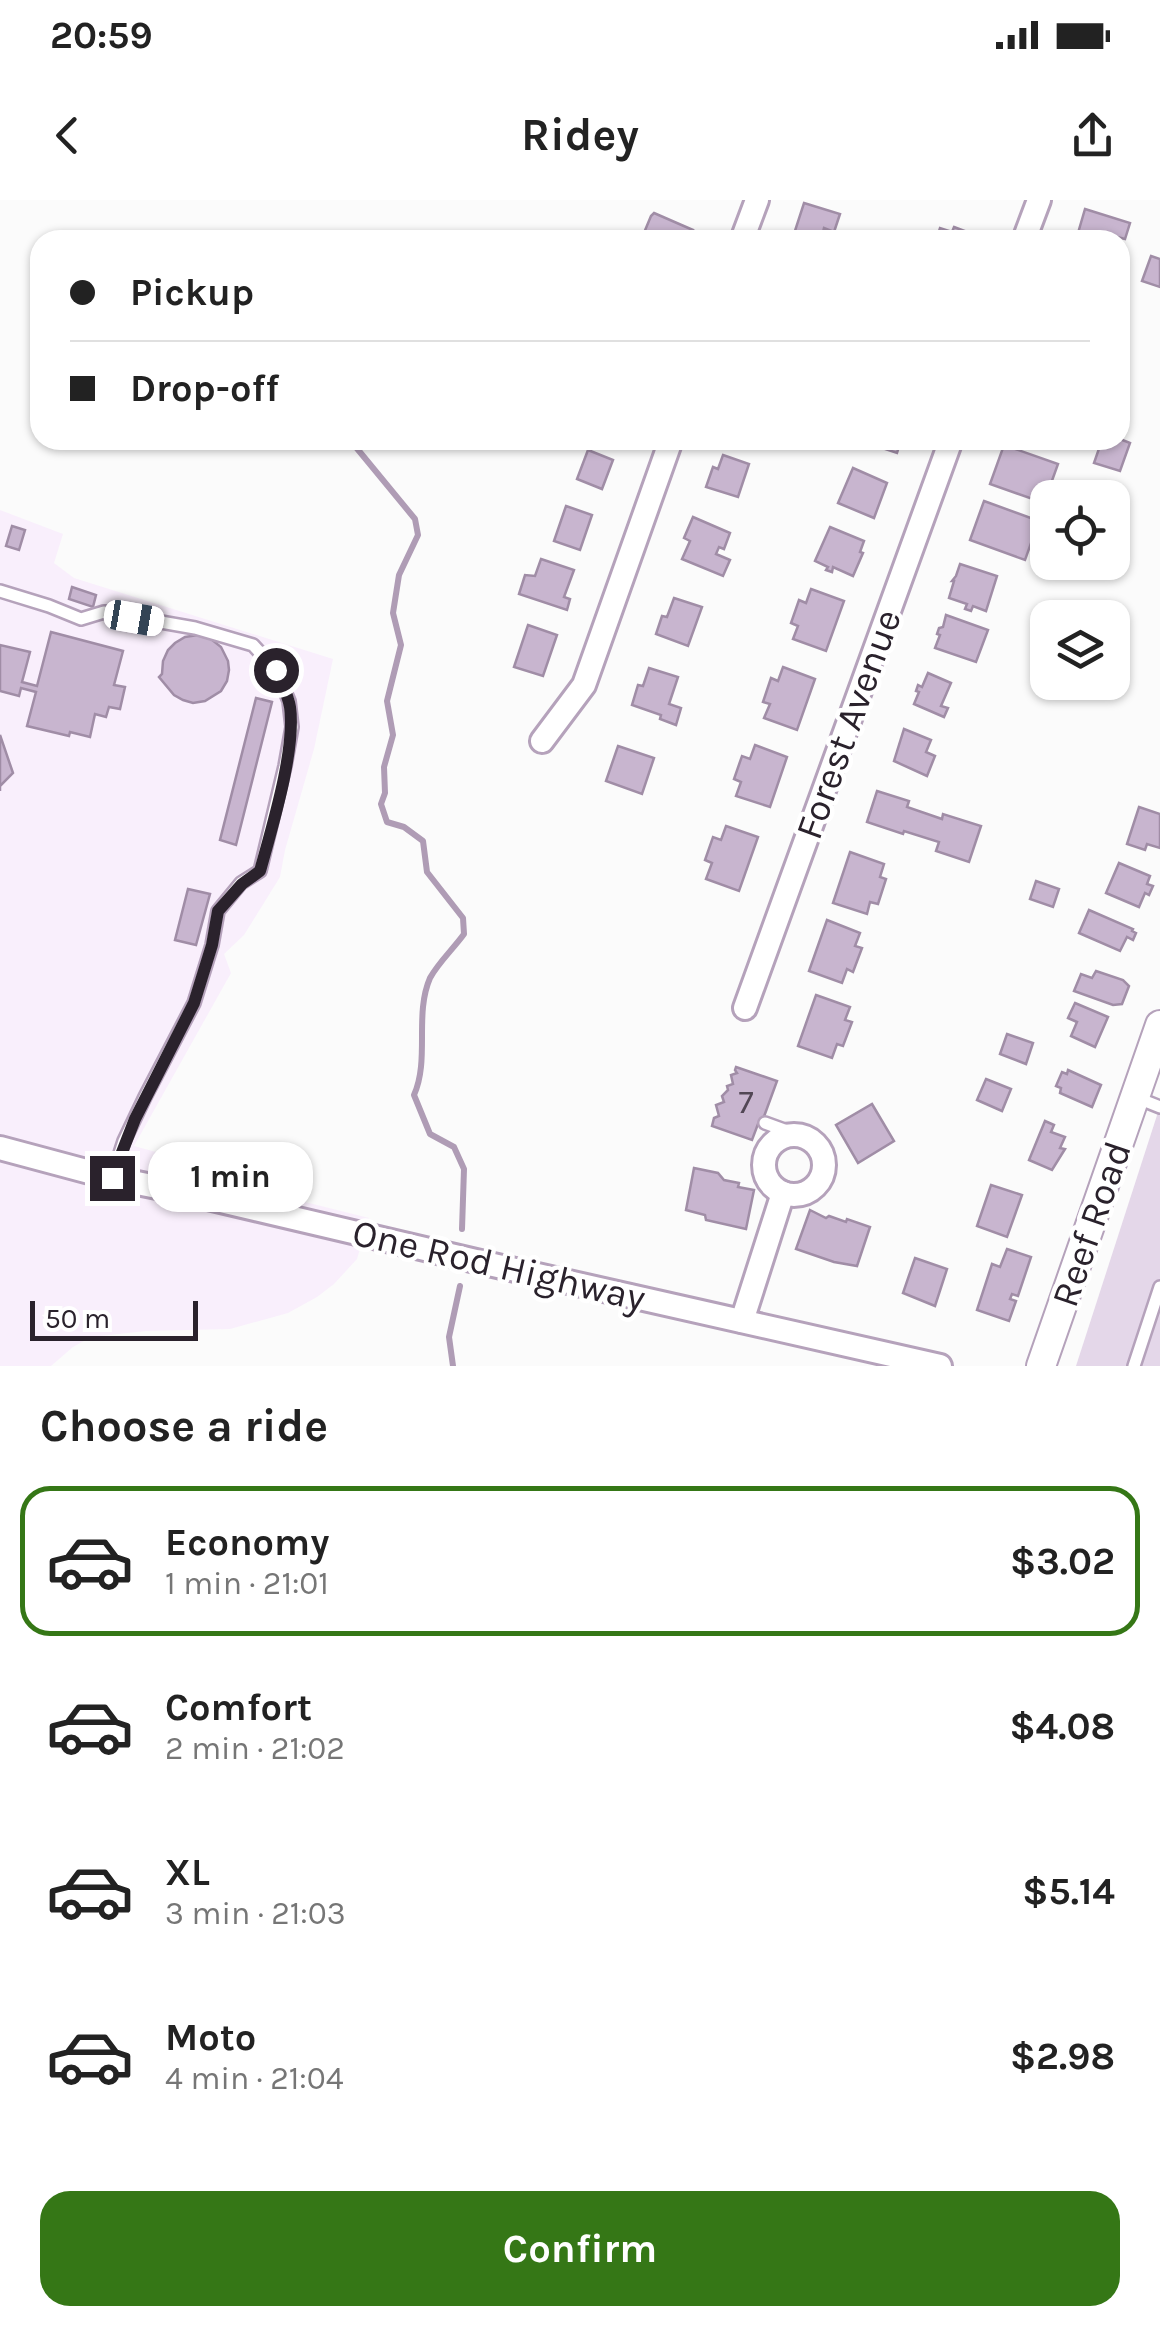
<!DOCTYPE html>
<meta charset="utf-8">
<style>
:root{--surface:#fff;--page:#f6f6f6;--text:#222;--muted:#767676;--line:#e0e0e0;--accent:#357716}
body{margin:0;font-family:Karla,sans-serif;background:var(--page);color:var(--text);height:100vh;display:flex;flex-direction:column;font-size:38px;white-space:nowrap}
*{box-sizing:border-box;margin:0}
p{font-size:32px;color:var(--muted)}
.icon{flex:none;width:55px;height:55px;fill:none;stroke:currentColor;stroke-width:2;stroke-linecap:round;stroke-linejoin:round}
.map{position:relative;height:1166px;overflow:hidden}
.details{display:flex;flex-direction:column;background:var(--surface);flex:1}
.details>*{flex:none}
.hud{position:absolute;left:30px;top:30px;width:1100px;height:220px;border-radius:30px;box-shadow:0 2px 8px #0004;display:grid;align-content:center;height:220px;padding:0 40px;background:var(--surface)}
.controls{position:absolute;left:1030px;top:280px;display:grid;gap:20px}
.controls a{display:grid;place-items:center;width:100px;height:100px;border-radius:20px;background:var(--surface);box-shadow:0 2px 8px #0004;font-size:50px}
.scale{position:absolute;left:30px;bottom:25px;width:168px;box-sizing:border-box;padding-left:10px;border:5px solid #2a222c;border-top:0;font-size:28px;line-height:35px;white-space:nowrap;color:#2a222c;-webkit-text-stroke:8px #fff;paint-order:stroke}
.end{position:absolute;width:45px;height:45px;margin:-22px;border:12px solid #2a222c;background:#fff;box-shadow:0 0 0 5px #fff}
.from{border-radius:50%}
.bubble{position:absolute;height:70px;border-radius:30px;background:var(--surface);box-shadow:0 2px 8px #0004;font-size:32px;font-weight:700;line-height:70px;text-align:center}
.car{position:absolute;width:30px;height:60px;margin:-30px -15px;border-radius:12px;box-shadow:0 0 8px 2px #0007;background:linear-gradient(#fff 24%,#345 0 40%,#fff 0 76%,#345 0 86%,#fff 0)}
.hud b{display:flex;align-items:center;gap:35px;height:95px;font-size:38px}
.hud b+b{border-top:2px solid var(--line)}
.hud i{width:25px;height:25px;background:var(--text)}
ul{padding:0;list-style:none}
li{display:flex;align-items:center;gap:30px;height:150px;margin:0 20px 15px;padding:0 20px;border:5px solid transparent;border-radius:30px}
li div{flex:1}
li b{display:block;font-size:38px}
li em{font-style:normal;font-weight:700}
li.selected{border-color:var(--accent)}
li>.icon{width:90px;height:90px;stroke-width:1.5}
h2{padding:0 40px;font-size:45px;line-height:120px}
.primary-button{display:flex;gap:20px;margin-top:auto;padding:20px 40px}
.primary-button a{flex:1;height:115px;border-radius:30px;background:var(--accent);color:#fff;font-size:40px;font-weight:700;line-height:115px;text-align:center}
.status{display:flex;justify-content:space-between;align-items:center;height:70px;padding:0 50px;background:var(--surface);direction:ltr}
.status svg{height:28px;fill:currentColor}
header{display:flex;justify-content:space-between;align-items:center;height:130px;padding:0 40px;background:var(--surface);font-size:45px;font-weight:700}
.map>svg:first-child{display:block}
.built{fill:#f9effc}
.green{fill:#e4d7e9}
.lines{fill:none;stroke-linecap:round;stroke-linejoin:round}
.stream{stroke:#af9cb5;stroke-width:6}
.building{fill:#c8b5cf;stroke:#a08da6;stroke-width:2.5}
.service-casing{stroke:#b5a2bb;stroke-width:16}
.minor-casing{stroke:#b5a2bb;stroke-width:28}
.tertiary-casing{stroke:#b5a2bb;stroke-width:32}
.service{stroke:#fff;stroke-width:11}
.minor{stroke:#fff;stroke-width:22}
.tertiary{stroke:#fff;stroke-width:28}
.route{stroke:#2a222c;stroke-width:12}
.labels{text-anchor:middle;stroke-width:9;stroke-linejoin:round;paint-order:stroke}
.number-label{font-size:32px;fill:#524755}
.street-label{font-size:38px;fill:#2a222c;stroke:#fff}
</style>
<div class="status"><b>20:59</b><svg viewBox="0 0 49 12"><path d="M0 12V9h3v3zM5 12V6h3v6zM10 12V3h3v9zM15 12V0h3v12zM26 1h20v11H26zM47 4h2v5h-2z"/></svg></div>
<header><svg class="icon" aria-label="back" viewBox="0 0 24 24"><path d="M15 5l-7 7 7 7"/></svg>Ridey<svg class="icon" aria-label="share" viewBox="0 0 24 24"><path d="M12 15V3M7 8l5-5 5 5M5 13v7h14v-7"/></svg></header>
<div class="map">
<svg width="1160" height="1166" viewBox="0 0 1160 1166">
<rect width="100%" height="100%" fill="#fbfbfb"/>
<!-- built -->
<path class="built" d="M0 310 63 334 54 363 74 378 333 459 314 549 285 650 280 677 244 735 224 754 231 773 134 946 240 975 277 995 369 1018 357 1059 334 1084 317 1097 288 1113 230 1129 146 1131 91 1137 73 1147 51 1166H0Z"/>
<!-- green -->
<path class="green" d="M1160 906V1166H1076Z"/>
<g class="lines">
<!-- stream -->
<g class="stream">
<path d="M350 240 415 319 418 335 399 375 393 413 401 445 387 501 393 535 384 567 385 593 381 604 387 622 404 627 423 641 427 672 463 718 464 734C454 748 438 763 430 778 414 815 430 859 414 895L430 934 454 947 464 969 462 1029"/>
<path d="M453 1166 449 1137 460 1086"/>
</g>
</g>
<!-- building -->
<g class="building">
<path d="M804 3 840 14 834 32 824 28 821 40H792Z"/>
<path d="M1085 9 1130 23 1125 39 1117 37 1116 40H1076Z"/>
<path d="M654 13 693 30 689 40H641L651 16Z"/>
<path d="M954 27 978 36 977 40H936L940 28 952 32Z"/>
<path d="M1151 56 1160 59V87L1142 81Z"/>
<path d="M1120 239 1130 243 1120 271 1094 263 1102 240Z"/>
<path d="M858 240H901L897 253Z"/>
<path d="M1004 245 1058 264 1044 303 990 284Z"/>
<path d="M588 250 613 260 602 289 577 279Z"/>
<path d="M723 255 749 264 738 297 706 287 713 267 718 269Z"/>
<path d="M853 268 887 283 874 318 838 303Z"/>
<path d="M984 301 1039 321 1025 360 970 340Z"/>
<path d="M566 306 592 315 580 350 554 341Z"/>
<path d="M693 317 730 333 724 349 719 347 716 354 730 360 723 376 682 359 690 341 684 338Z"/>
<path d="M12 326 25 330 19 350 6 346Z"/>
<path d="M830 327 864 341 860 352 863 353 853 376 833 367 832 372 826 370 828 367 815 361Z"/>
<path d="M541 359 574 370 564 397 570 399 567 410 519 394 525 375 535 376Z"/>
<path d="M960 364 997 376 986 411 973 406 971 411 965 409 967 404 949 398 954 381H952L956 376Z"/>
<path d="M72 387 96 395 93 407 69 399Z"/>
<path d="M811 389 844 401 826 451 793 439 798 426 791 423 799 400 806 403Z"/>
<path d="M674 398 702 407 688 446 656 434 662 416 667 417Z"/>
<path d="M946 415 988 430 976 462 935 448 940 435 937 434 939 428 943 427Z"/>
<path d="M528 425 557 435 543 476 514 467Z"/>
<path d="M51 432 123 451 114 485 125 487 120 509 109 507 106 517 95 514 90 537 70 532 69 536 27 526 36 492 21 488 19 496 0 491V445L30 452 22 482 37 486Z"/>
<path d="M198 435 211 439 221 447 228 461 229 470 227 481 221 491 205 501 193 503 183 500 174 495 159 477 162 474 163 461 168 450 175 443 185 437Z"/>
<path d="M783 467 815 479 797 530 764 518 770 504 763 502 771 478 778 481Z"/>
<path d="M649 468 678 477 669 504 681 508 676 525 660 519 661 515 632 505 638 485 643 486Z"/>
<path d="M928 473 951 483 941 506 948 508 944 517 914 504 919 492 916 491 918 485 922 487Z"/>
<path d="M256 498 272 502 236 645 220 640Z"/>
<path d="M904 529 931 540 926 552 935 556 927 576 894 561Z"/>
<path d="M0 535 13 573 0 586V591Z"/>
<path d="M755 545 787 557 770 607 736 596 741 582 734 579 742 556 750 559Z"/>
<path d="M618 546 654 558 642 594 606 581Z"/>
<path d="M877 591 909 601 907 607 942 619 943 614 981 626 969 662 936 651 939 642 904 631 903 634 867 622Z"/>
<path d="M1139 607 1160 614V648L1147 644 1145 650 1127 644Z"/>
<path d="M726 626 758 637 739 691 706 679 712 663 705 660 713 637 721 640Z"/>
<path d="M850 652 884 664 880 677 886 679 878 704 870 702 867 714 833 703Z"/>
<path d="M1119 663 1150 676 1147 684 1153 686 1149 695 1145 693 1139 707 1106 693Z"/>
<path d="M1036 681 1059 689 1053 707 1030 699Z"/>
<path d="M188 689 210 694 196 745 175 740Z"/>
<path d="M1089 710 1133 729 1132 731 1136 733 1133 740 1127 737 1120 751 1079 733Z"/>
<path d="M827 720 860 733 855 746 862 748 853 772 847 769 842 783 809 771Z"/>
<path d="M1096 771 1123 780 1129 786 1122 804 1113 805 1074 791 1081 774 1092 778Z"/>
<path d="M816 795 850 807 845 820 852 822 843 846 837 844 832 858 798 846Z"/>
<path d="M1075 803 1108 817 1095 847 1071 836 1077 822 1068 818Z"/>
<path d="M1007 834 1033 843 1026 864 1000 854Z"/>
<path d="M736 867 777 881 762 922 758 924 752 940 712 926 714 918 719 916 716 905 724 902 722 896 728 890 727 886 733 884 731 875 737 873 735 870Z"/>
<path d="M1068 870 1101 885 1092 907 1060 893 1061 888 1056 886 1062 872 1067 874Z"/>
<path d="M986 879 1011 889 1002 911 977 900Z"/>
<path d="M872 904 894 941 858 963 836 925Z"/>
<path d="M1045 921 1054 925 1051 932 1065 937 1060 948 1065 949 1052 970 1029 960Z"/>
<path d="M694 968 718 973 724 980 739 983 738 987 754 990 746 1029 706 1020 705 1015 686 1010Z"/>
<path d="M991 985 1022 995 1007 1037 977 1026Z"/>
<path d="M810 1010 826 1018 829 1016 846 1022 847 1019 870 1027 857 1066 834 1062 796 1049Z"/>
<path d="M1007 1049 1031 1057 1018 1096 1012 1094 1010 1099 1016 1101 1009 1121 977 1110 992 1064 1000 1067Z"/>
<path d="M915 1058 947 1069 935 1106 903 1093Z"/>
</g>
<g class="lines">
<defs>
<g id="service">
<path d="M0 391 49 406 81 419 104 412 195 428 253 445 276 470 289 501 292 527 285 566 260 671 241 683 218 711 212 745 194 803 145 897 124 941 112 978"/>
<path d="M1135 897 1160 907"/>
<path d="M765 923 798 935"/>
<path d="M1134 1166 1160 1087"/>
</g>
<g id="minor">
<path d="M742 40 757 0"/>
<path d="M1024 40 1039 0"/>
<path d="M542 541 584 485 671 240"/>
<path d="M745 808 951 240"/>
<circle cx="794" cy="965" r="30"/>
<path d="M0 948 112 978 187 993 480 1062 940 1166"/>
<path d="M742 1121 783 993"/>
</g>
<path id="tertiary" d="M1041 1166 1160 825"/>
</defs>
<!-- service casing -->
<use href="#service" class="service-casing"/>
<!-- minor casing -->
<use href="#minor" class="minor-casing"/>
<!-- tertiary casing -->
<use href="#tertiary" class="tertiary-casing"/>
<!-- service -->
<use href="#service" class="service"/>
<!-- minor -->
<use href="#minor" class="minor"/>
<!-- tertiary -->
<use href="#tertiary" class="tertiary"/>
</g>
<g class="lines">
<!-- route -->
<path class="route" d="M112 978 135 919 194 803 212 745 218 711 242 684 260 671C272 627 296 550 290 507 288 494 281 482 276 470"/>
</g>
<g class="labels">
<!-- number labels -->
<g class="number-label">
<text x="746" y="913">7</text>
</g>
<!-- street labels -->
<g class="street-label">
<text transform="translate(848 524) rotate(-70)" y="13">Forest Avenue</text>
<text transform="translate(1091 1024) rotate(-71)" y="13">Reef Road</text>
<text transform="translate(499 1065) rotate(13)" y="13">One Rod Highway</text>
</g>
</g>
</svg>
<div class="controls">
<a><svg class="icon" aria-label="locate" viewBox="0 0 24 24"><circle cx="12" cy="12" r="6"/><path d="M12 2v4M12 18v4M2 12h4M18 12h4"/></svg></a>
<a><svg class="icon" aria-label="layers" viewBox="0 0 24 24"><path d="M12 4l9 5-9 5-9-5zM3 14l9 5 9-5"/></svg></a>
</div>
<div class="scale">50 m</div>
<i class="end from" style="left:276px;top:470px"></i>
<i class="end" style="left:112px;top:978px"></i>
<div class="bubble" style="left:148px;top:942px;width:165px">1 min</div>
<i class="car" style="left:134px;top:418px;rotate:100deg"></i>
<div class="hud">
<b><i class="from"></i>Pickup</b>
<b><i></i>Drop-off</b>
</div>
</div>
<section class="details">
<h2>Choose a ride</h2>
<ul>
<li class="selected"><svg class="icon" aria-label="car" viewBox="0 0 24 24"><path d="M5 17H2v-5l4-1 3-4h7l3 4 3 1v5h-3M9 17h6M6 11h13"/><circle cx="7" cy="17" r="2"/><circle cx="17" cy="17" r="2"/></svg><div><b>Economy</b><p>1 min · 21:01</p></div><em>$3.02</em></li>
<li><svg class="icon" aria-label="car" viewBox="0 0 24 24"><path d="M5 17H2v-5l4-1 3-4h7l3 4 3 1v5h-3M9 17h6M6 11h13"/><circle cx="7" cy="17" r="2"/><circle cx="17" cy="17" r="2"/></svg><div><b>Comfort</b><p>2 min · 21:02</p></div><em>$4.08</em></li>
<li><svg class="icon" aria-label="car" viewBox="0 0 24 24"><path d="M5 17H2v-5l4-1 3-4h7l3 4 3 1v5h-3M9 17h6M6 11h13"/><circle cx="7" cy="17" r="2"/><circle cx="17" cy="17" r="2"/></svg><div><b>XL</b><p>3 min · 21:03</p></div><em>$5.14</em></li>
<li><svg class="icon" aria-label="car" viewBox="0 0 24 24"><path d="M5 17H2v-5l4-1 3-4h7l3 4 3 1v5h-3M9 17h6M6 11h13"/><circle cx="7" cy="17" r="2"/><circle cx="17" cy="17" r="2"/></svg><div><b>Moto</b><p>4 min · 21:04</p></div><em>$2.98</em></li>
</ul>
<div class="primary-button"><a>Confirm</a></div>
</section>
